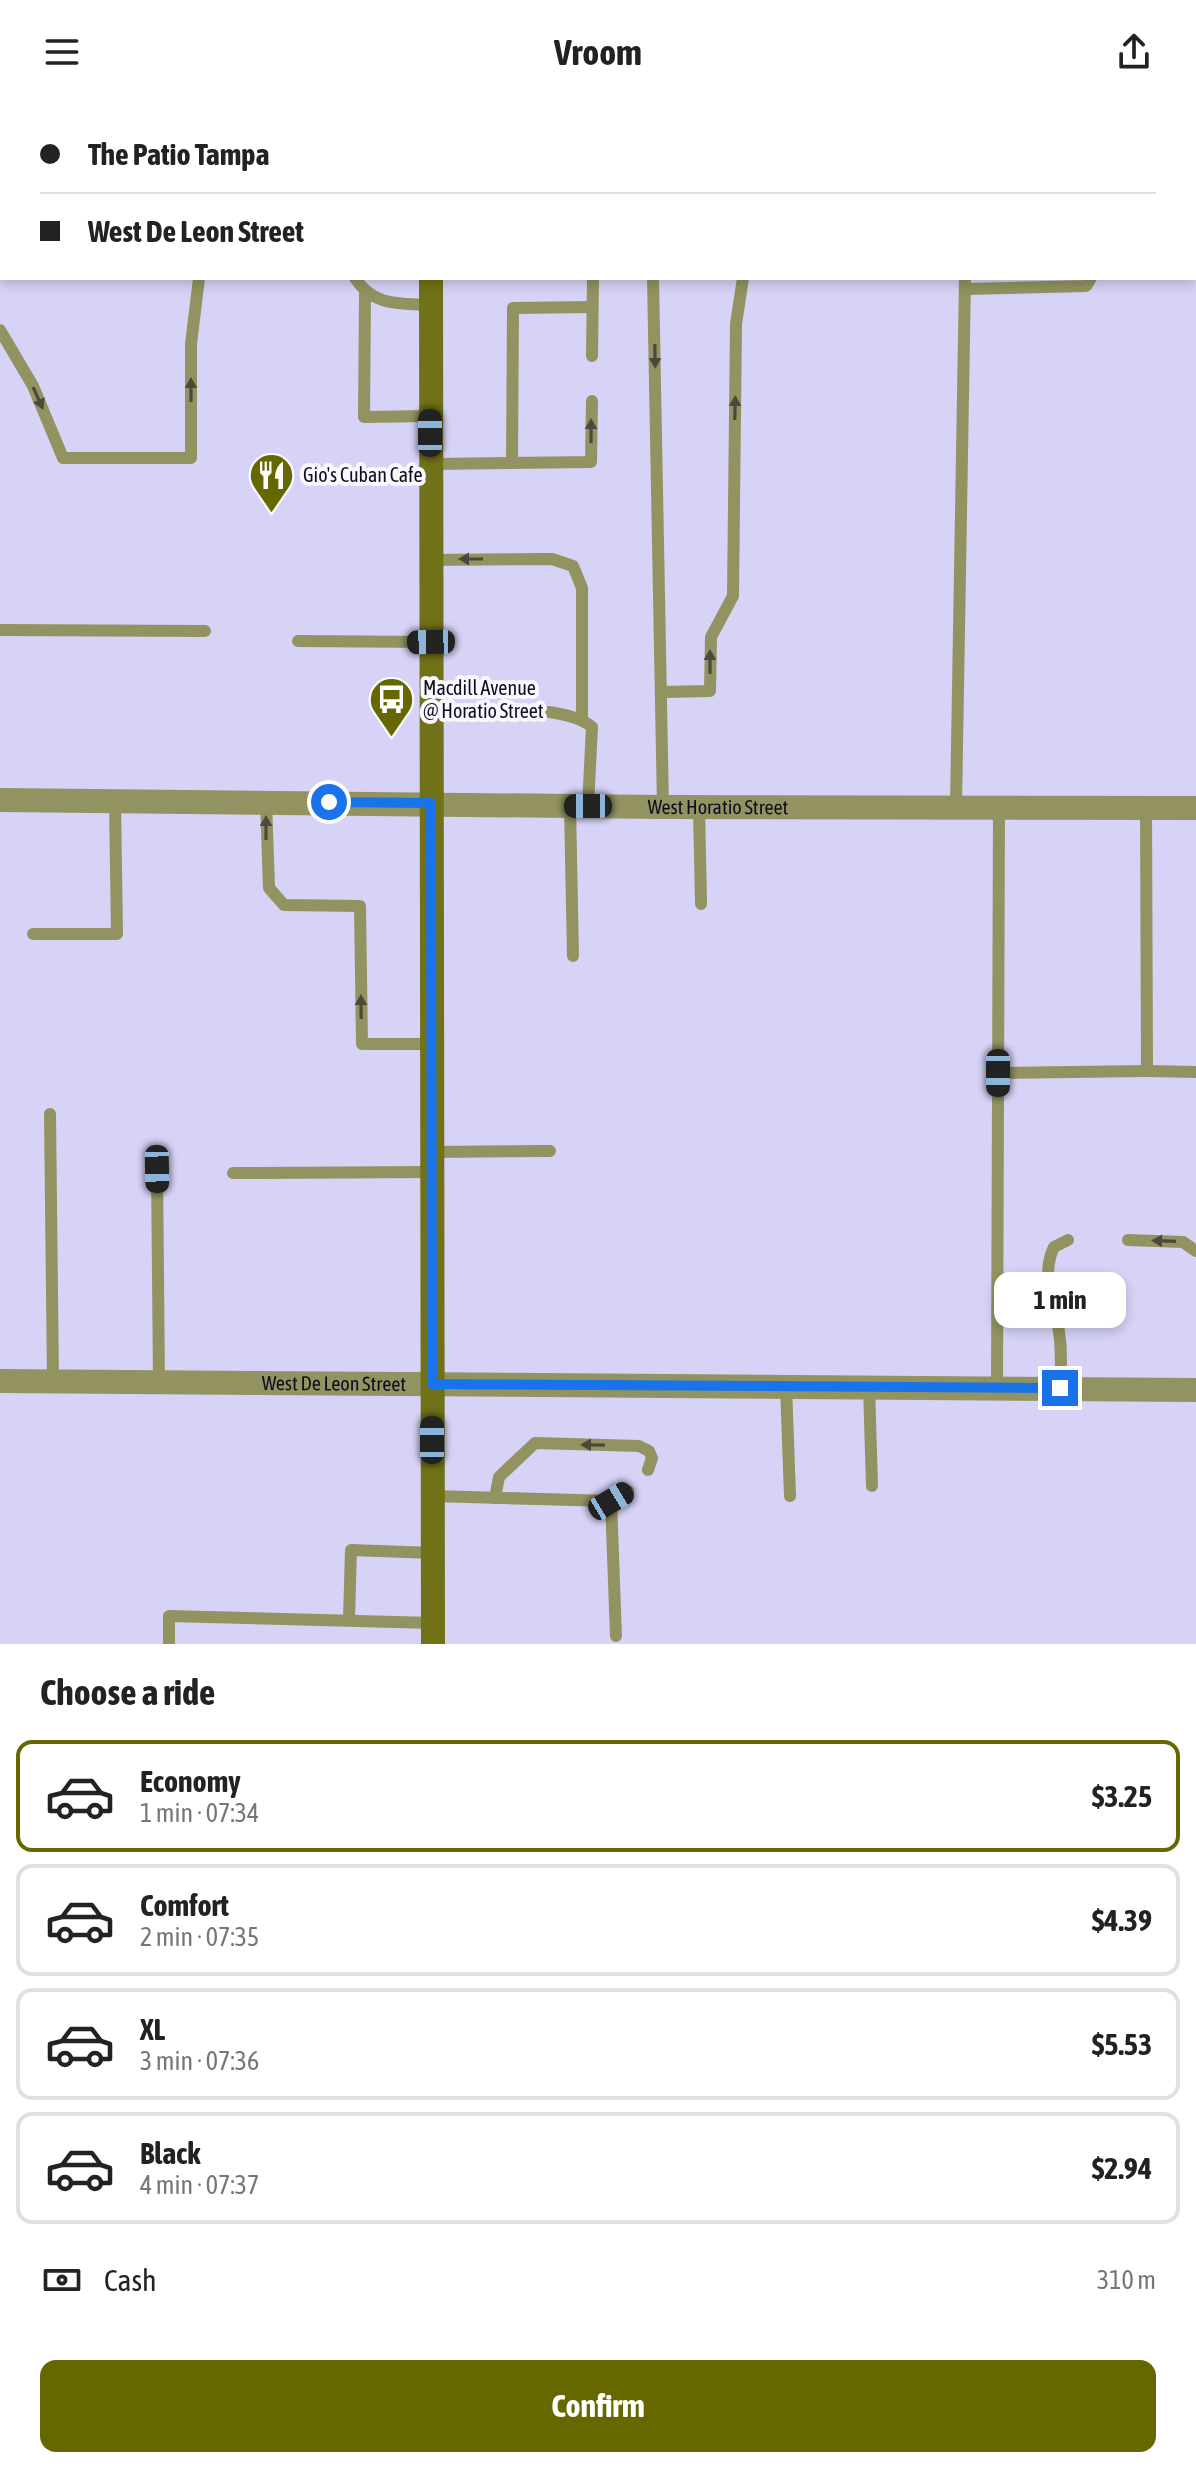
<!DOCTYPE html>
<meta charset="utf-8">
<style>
:root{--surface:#fff;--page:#f2f2f2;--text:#222;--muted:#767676;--line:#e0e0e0;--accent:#676700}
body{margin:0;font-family:"Asap Condensed",sans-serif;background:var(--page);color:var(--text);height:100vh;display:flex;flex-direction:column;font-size:30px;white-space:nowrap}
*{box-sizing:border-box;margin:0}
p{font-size:26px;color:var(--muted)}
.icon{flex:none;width:44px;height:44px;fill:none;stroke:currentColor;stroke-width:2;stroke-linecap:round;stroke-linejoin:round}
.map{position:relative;height:1540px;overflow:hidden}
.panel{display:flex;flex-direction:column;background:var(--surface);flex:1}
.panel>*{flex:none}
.guide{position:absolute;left:0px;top:0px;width:1196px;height:176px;box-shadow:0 4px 12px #0003;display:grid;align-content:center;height:176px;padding:0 40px;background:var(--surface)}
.end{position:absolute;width:36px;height:36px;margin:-18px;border:10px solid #1a73e8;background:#fff;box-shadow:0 0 0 4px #fff}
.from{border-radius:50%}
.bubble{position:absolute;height:56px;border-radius:16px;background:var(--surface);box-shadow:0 4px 12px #0003;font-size:26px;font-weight:700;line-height:56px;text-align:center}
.car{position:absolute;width:24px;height:48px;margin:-24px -12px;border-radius:10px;box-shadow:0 0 6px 2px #0007;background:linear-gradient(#222 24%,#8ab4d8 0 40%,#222 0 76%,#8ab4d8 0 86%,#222 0)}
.guide b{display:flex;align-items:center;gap:28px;height:76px;font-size:30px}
.guide b+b{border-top:2px solid var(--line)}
.guide i{width:20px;height:20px;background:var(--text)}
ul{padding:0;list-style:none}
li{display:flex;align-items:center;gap:24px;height:112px;margin:0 16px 12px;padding:0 24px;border:4px solid var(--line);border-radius:16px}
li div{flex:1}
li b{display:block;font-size:30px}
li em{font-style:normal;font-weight:700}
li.on{border-color:var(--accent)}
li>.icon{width:72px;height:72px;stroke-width:1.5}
h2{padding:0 40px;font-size:36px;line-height:96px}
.pay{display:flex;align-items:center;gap:20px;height:88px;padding:0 40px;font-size:30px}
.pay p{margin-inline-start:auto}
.primary-button{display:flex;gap:16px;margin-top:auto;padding:16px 40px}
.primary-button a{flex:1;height:92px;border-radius:16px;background:var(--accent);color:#fff;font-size:32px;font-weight:700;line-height:92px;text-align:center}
header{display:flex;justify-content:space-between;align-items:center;height:104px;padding:0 40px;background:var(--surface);font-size:36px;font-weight:700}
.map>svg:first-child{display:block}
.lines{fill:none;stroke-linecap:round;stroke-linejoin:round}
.lane{stroke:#929360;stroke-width:12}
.street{stroke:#929360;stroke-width:24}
.secondary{stroke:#717117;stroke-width:24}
.oneway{fill:#4a493c}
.route{stroke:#1a73e8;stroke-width:10}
.labels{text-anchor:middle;stroke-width:8;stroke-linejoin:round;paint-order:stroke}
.poi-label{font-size:20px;fill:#0f0c1f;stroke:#f8f8fe;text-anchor:start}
.street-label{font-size:20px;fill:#0f0c1f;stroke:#f8f8fe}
</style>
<header><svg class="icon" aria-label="menu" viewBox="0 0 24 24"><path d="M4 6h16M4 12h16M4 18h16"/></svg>Vroom<svg class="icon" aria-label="share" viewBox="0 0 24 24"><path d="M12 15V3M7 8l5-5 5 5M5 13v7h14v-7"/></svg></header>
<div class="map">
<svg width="1196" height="1540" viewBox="0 0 1196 1540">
<rect width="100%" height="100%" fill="#d6d3f6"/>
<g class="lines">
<!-- lane -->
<g class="lane">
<path d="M717 2V0"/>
<path d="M355 174C374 203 399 199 431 201"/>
<path d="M653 174 663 703"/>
<path d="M965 185 1086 182 1091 174"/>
<path d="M365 190 364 313 430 312"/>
<path d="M0 226 33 282 63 354H191V240L199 174"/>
<path d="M592 252 593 174"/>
<path d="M512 359 513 204 592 203"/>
<path d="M430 360 591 358 592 297"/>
<path d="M431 456 552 455 573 462 582 484V615"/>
<path d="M0 526 205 527"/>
<path d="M298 537 431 538"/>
<path d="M661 588 710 587 711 533 733 492 736 220 743 174"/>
<path d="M431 608C472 608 561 597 592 623L588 702"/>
<path d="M266 698 269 784 284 801 360 802 362 940H431"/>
<path d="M570 702 573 852"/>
<path d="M956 702 965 174"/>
<path d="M699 703 701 800"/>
<path d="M1146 703 1147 967 1196 968"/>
<path d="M33 830H117L115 697"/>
<path d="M998 969 1147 967"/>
<path d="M50 1010 53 1277"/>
<path d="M431 1048 550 1047"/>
<path d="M157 1065 159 1278"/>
<path d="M233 1069 431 1068"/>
<path d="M1128 1136 1183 1138 1196 1147"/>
<path d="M786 1282 790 1392"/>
<path d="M869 1283 872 1382"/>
<path d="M997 1284 999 703"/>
<path d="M1060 1284C1061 1265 1062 1247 1059 1228 1055 1199 1040 1172 1054 1143L1068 1136"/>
<path d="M432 1392 611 1397 628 1387"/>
<path d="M495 1394 499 1373 535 1339 639 1342 649 1347 652 1354 648 1366"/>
<path d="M611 1397 616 1532"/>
<path d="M349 1516 351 1446 433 1449"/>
<path d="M169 1540V1512L433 1519"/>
</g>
<!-- street -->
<g class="street">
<path d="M881 2V0"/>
<path d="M0 96 1 0"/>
<path id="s1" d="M0 696 663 703 1196 704"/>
<path id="s2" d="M0 1277 1196 1286"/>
</g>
<!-- secondary -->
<g class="secondary">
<path d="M433 2V0"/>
<path d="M0 105H2"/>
<path d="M1194 108H1196"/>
<path d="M431 174 433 1540"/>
</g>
</g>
<!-- one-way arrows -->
<defs><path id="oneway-solid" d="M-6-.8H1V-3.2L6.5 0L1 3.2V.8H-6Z" transform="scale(2)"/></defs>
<g class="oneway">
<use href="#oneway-solid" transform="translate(655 252) rotate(89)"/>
<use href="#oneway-solid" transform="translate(191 286) rotate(-90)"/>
<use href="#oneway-solid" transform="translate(38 294) rotate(66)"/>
<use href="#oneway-solid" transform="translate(735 304) rotate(-89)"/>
<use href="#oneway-solid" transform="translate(591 327) rotate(-90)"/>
<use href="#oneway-solid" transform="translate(471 455) rotate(180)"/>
<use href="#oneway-solid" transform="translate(710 558) rotate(-90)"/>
<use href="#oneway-solid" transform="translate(266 724) rotate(-90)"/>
<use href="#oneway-solid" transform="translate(361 903) rotate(-91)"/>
<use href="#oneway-solid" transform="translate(1164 1137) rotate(-178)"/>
<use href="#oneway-solid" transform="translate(593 1341) rotate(-179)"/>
</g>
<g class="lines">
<!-- route -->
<path class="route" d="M329 698 431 699 432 1280 1060 1284"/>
</g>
<!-- icons -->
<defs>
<symbol id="restaurant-pin" viewBox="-11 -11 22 30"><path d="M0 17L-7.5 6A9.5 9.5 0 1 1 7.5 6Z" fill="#676700" stroke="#f8f8fe"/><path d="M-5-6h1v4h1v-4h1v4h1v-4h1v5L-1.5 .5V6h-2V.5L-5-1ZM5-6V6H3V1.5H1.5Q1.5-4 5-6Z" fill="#fff"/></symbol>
<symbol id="bus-pin" viewBox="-11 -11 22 30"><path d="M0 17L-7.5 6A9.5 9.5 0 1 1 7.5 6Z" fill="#676700" stroke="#f8f8fe"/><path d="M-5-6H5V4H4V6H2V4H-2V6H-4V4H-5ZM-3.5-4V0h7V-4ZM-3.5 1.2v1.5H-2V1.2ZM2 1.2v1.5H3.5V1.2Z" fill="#fff"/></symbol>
</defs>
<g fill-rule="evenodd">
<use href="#restaurant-pin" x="246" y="346" width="51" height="69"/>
<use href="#bus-pin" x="366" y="570" width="51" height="69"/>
</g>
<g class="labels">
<!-- poi labels -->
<g class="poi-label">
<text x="303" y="378">Gio's Cuban Cafe</text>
<text x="423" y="591">Macdill Avenue<tspan x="423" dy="23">@ Horatio Street</tspan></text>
</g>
<!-- street labels -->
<g class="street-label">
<text dy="7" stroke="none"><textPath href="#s1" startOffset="718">West Horatio Street</textPath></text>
<text dy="7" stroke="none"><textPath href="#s2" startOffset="334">West De Leon Street</textPath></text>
</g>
</g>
</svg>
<i class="end from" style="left:329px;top:698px"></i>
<i class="end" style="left:1060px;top:1284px"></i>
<div class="bubble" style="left:994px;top:1168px;width:132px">1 min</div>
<i class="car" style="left:430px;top:329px;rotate:0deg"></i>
<i class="car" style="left:431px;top:538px;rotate:269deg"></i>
<i class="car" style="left:588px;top:702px;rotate:270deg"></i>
<i class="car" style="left:998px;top:969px;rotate:180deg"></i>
<i class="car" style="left:157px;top:1065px;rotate:179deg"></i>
<i class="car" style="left:432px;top:1336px;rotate:0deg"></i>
<i class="car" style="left:611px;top:1397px;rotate:59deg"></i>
<div class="guide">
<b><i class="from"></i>The Patio Tampa</b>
<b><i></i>West De Leon Street</b>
</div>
</div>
<section class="panel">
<h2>Choose a ride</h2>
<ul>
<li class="on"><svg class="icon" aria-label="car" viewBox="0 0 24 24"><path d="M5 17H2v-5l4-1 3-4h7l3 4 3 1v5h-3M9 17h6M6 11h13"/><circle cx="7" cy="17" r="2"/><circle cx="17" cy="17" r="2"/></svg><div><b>Economy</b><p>1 min · 07:34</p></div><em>$3.25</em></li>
<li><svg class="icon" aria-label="car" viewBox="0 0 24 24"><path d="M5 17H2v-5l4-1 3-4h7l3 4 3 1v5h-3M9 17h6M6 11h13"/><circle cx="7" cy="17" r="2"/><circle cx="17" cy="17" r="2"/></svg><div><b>Comfort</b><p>2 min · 07:35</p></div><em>$4.39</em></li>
<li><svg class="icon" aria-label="car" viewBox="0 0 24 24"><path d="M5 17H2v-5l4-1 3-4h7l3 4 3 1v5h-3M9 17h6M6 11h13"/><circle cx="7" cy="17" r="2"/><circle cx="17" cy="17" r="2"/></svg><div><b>XL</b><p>3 min · 07:36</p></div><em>$5.53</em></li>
<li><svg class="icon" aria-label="car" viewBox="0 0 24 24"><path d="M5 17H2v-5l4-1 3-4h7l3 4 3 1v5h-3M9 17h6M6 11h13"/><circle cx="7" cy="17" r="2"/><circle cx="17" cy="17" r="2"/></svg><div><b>Black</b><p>4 min · 07:37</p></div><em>$2.94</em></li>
</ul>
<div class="pay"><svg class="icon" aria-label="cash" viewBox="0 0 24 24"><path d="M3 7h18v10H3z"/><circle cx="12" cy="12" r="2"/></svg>Cash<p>310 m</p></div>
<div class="primary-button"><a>Confirm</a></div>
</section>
